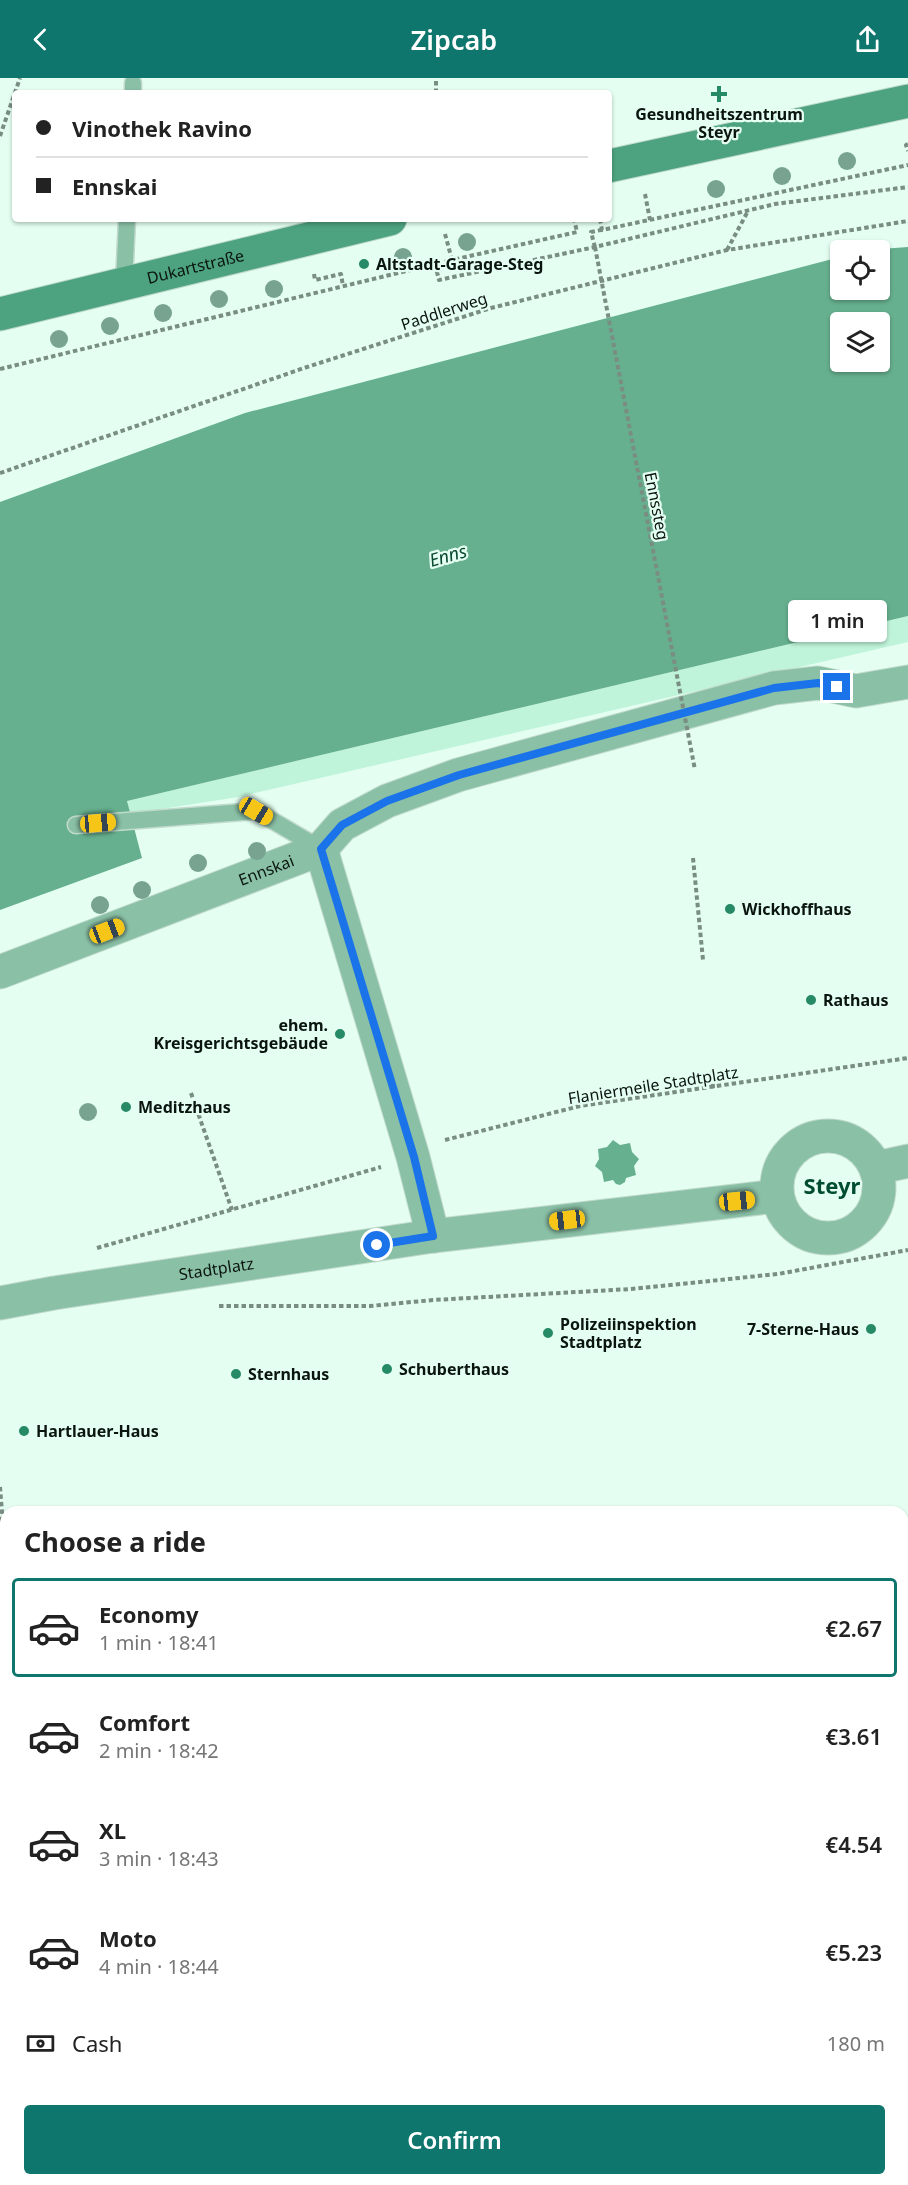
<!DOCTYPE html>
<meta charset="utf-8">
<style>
:root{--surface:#fff;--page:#f2f2f2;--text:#222;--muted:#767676;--line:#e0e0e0;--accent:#0f766e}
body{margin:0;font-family:"Noto Sans",sans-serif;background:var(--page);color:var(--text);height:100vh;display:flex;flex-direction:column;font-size:22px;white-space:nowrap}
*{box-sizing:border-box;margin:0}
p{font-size:20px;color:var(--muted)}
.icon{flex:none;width:33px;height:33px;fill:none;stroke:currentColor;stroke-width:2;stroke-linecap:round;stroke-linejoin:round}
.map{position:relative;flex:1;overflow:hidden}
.details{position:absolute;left:0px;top:1428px;width:909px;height:680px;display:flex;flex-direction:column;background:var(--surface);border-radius:18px 18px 0 0;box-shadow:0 2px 4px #0004}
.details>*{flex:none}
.banner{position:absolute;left:12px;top:12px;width:600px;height:132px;border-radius:6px;box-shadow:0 2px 4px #0004;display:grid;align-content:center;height:132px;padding:0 24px;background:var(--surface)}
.controls{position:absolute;left:830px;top:162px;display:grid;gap:12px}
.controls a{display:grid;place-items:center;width:60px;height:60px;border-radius:6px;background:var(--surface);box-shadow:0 2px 4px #0004;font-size:30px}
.end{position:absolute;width:27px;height:27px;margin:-14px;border:8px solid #1a73e8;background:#fff;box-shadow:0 0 0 3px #fff}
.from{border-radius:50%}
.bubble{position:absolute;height:42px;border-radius:6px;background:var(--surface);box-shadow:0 2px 4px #0004;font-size:20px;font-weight:600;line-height:42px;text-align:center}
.car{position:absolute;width:18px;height:36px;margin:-18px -9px;border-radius:8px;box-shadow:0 0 4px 2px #0007;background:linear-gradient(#f5c518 24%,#345 0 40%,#f5c518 0 76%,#345 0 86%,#f5c518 0)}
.banner b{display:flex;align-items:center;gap:21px;height:57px;font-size:22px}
.banner b+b{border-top:2px solid var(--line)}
.banner i{width:15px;height:15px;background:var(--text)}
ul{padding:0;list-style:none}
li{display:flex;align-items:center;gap:18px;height:99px;margin:0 12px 9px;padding:0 12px;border:3px solid transparent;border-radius:6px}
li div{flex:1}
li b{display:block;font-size:22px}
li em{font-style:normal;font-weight:600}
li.active{border-color:var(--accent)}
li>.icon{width:54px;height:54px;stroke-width:1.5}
h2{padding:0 24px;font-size:27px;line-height:72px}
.pay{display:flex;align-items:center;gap:15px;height:66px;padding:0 24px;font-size:22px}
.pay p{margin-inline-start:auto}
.primary-button{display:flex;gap:12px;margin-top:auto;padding:12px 24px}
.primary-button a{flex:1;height:69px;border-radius:6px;background:var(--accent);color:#fff;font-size:24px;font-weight:600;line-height:69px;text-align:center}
header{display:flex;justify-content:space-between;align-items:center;height:78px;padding:0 24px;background:var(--accent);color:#fff;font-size:27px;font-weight:600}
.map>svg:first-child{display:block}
.green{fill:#c0f4da}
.water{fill:#66b08f;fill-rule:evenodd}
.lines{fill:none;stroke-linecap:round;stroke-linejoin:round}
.lane-casing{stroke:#c1dacd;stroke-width:19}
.street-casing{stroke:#c1dacd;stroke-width:35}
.secondary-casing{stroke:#c1dacd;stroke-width:35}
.path{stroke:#7a8d83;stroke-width:4;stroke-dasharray:4.5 3;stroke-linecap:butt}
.lane{stroke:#8ac0a6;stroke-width:16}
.street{stroke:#8ac0a6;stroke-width:33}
.secondary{stroke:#4da37f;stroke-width:33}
.path-bridge{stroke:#7a8d83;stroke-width:4;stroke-dasharray:4.5 3;stroke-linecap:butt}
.tree{fill:#77a390}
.route{stroke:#1a73e8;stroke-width:8}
.poi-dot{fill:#258a65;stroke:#e4fff1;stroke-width:2}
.labels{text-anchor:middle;stroke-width:4.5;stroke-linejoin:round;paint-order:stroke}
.poi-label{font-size:16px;font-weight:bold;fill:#0b1510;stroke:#e4fff1;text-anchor:start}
.street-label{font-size:16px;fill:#0b1510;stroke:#e4fff1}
.water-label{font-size:18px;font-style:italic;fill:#0b4933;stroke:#e4fff1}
.district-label{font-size:22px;font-weight:bold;fill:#004c33;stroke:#e4fff1}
</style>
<header><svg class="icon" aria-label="back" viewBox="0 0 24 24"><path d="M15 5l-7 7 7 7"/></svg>Zipcab<svg class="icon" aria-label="share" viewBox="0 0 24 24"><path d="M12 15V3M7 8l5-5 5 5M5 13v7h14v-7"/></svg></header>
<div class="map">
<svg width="908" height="2107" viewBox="0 0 908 2107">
<rect width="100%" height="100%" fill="#e4fff1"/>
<!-- green -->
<g class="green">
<path d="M908 538V564L238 719 130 736 127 723Z"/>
<path d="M908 1771V2014H903V1772Z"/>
<rect x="0" y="1845" width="6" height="199"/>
<path d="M6 2075V2102H827V2107H0V2076Z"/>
</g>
<!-- water -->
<g class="water">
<path d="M908 169V538L127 723 142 780 0 832V424L245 335 840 179V212H879V172H867ZM840 244H879V284H840Z"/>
<path d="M613 1062 620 1067 630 1065 632 1074 639 1081 634 1088 636 1097 626 1100 625 1104 620 1107 616 1106 613 1102 604 1104 602 1094 595 1088 599 1081 598 1071 607 1069Z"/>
</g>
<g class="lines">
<defs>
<g id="lane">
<path d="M133 15V5"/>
<path d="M124 205 127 141"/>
<path d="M76 747 256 733 321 771"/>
</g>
<g id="street">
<path d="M321 771 413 1079 433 1158"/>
<path id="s1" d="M0 894 321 771 342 747 387 723 458 697 774 610 818 605 856 613 908 604"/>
<circle cx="828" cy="1109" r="51"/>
<path d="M876 1090 908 1083"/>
<path id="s2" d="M0 1225 54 1215 433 1158 777 1118"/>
<path d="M903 1592 908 1591"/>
<path d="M0 1610 6 1609"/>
<path d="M903 1748 908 1747"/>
<path d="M0 1829H6"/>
<path d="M903 2031H908"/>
<path d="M0 2060 6 2059"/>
</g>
<g id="secondary">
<path d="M609 88 908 23"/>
<path id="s3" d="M0 236 390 141"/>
</g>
</defs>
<!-- lane casing -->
<use href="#lane" class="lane-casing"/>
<!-- street casing -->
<use href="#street" class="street-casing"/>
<!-- secondary casing -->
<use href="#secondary" class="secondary-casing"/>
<!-- path -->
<g class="path">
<path d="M436 15V0"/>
<path d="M0 58 20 0"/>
<path d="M908 66 906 67 908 73"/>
<path d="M645 116 650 142"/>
<path d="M600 141 602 152 908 87"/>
<path d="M445 156 452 182 577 154 574 141"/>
<path d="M595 169 591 154 601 152"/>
<path d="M727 172 748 133"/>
<path d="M435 186 439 202 595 169 775 126 908 109"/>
<path d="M314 196 315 202 341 196 343 208"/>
<path d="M0 291 452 182"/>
<path d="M0 395 307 289 491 230 727 172 908 143"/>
<path d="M693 780 703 882"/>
<path d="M712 991 713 1010"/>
<path d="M191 1015 232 1132"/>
<path d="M445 1062 580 1028 908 980"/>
<path d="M97 1170 381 1089"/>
<path d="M219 1228H370L433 1222 631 1211 778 1196 908 1172"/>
<path d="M0 1409 2 1434 0 1455"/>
<path d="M903 1870 908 1869"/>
<path d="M0 1965H6"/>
<path d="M623 2107 625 2102"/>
</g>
<!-- lane -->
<use href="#lane" class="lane"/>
<!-- street -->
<use href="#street" class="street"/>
<!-- secondary -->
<use href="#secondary" class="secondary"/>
<!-- path-bridge -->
<path class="path-bridge" d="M595 169 695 692"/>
</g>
<!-- trees -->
<g class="tree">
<circle cx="847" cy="83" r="9"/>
<circle cx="782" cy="98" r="9"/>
<circle cx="716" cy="111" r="9"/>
<circle cx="467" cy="164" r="9"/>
<circle cx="403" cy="179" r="9"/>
<circle cx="274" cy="211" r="9"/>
<circle cx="219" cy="221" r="9"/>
<circle cx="163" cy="235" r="9"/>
<circle cx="110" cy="248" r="9"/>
<circle cx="59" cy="261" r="9"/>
<circle cx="257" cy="773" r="9"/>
<circle cx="198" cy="785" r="9"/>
<circle cx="142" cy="812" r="9"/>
<circle cx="100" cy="827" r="9"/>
<circle cx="88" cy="1034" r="9"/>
</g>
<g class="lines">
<!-- route -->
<path class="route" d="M377 1167 433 1158 414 1079 321 771 342 747 387 723 459 697 774 610 818 605 837 609"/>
</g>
<!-- markers -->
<g class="poi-dot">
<path d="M716 7h6v6h6v6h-6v6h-6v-6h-6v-6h6z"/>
<circle cx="364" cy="186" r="6"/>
<circle cx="730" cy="831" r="6"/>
<circle cx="811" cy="922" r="6"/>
<circle cx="340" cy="956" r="6"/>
<circle cx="126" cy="1029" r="6"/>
<circle cx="871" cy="1251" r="6"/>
<circle cx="548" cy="1255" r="6"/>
<circle cx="387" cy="1291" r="6"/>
<circle cx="236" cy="1296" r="6"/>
<circle cx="24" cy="1353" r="6"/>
</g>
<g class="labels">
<!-- poi labels -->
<g class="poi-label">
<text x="719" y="42" text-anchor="middle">Gesundheitszentrum<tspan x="719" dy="18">Steyr</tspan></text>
<text x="376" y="192">Altstadt-Garage-Steg</text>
<text x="742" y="837">Wickhoffhaus</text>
<text x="823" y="928">Rathaus</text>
<text x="328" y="953" text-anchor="end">ehem.<tspan x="328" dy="18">Kreisgerichtsgebäude</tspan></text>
<text x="138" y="1035">Meditzhaus</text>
<text x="560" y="1252">Polizeiinspektion<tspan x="560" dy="18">Stadtplatz</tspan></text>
<text x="859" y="1257" text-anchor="end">7-Sterne-Haus</text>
<text x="399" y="1297">Schuberthaus</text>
<text x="248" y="1302">Sternhaus</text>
<text x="36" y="1359">Hartlauer-Haus</text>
</g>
<!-- street labels -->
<g class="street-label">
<text dy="6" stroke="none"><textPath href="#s3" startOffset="201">Dukartstraße</textPath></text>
<text transform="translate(444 233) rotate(-18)" y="6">Paddlerweg</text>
<text transform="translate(657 428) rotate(79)" y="6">Ennssteg</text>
<text dy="6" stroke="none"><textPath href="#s1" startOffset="285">Ennskai</textPath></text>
<text transform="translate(653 1007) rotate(-9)" y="6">Flaniermeile Stadtplatz</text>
<text dy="6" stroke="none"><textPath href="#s2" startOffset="219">Stadtplatz</textPath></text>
</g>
<!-- water labels -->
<g class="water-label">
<text transform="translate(448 478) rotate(-16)" y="6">Enns</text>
</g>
<!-- district labels -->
<g class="district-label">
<text x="832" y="1116">Steyr</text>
</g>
</g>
</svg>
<div class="controls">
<a><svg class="icon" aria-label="locate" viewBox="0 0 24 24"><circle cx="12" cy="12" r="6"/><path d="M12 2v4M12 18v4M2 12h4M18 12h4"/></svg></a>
<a><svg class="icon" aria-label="layers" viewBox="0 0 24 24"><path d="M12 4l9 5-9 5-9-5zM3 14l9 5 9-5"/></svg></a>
</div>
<i class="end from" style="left:377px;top:1167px"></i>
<i class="end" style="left:837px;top:609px"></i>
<div class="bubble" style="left:788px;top:522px;width:99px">1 min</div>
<i class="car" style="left:256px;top:733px;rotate:121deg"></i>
<i class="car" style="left:98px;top:745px;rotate:85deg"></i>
<i class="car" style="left:107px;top:853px;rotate:69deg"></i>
<i class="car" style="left:737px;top:1123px;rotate:84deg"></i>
<i class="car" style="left:567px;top:1142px;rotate:263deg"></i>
<div class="banner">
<b><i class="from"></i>Vinothek Ravino</b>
<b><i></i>Ennskai</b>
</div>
<section class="details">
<h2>Choose a ride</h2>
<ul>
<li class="active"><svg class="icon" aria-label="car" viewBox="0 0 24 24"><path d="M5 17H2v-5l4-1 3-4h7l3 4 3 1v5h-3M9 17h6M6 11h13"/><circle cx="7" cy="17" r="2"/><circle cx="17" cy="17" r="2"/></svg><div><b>Economy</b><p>1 min · 18:41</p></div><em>€2.67</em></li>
<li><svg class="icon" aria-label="car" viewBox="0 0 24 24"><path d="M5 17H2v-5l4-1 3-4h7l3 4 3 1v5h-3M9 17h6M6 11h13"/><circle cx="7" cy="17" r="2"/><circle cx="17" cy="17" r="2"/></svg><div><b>Comfort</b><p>2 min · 18:42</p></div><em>€3.61</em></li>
<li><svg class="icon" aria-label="car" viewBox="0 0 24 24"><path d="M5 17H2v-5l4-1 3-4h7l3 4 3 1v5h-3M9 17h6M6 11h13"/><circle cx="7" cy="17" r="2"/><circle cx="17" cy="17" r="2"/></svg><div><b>XL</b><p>3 min · 18:43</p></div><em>€4.54</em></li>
<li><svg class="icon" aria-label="car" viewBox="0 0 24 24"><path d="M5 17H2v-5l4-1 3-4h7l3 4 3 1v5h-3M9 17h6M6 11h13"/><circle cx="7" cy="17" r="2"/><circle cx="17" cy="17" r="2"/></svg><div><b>Moto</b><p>4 min · 18:44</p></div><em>€5.23</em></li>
</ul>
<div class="pay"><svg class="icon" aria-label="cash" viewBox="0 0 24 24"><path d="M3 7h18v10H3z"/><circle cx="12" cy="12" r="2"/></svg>Cash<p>180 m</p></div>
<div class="primary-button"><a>Confirm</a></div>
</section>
</div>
